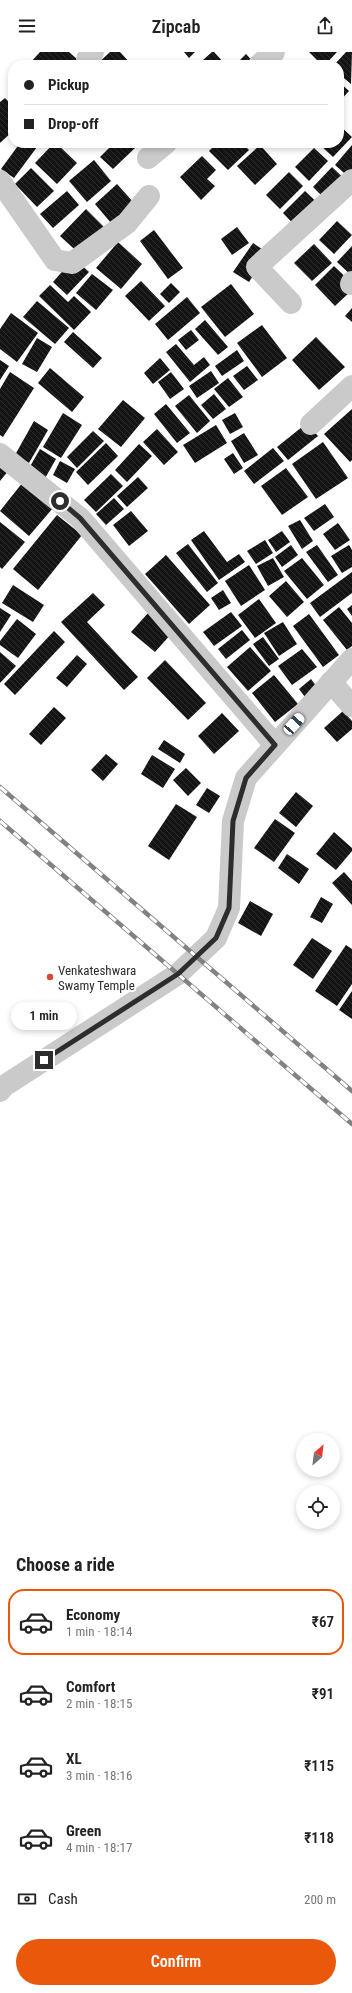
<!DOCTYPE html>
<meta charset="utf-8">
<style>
:root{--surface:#fff;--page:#f6f6f6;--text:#222;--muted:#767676;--line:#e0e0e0;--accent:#ea580c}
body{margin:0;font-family:"Roboto Condensed",sans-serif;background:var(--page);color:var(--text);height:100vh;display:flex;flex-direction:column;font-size:15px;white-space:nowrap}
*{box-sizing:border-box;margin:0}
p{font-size:13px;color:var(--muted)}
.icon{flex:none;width:22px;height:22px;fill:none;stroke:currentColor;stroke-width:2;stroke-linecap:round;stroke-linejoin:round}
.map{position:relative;height:1489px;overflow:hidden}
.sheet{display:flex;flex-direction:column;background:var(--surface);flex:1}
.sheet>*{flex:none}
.hud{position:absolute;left:8px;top:8px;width:336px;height:88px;border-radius:16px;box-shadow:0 2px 6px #0003;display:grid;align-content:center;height:88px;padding:0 16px;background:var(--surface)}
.needle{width:26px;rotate:28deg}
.buttons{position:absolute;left:296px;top:1381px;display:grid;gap:8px}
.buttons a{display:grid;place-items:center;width:44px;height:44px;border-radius:50%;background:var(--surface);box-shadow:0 2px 6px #0003;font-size:20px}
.end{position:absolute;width:18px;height:18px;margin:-9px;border:5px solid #2d2d2d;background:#fff;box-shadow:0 0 0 2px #fff}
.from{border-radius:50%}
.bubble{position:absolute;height:28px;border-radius:14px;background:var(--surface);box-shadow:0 2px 6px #0003;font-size:13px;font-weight:600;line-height:28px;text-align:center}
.car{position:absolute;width:12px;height:24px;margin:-12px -6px;border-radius:5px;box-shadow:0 0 3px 1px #0007;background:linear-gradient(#fff 24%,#345 0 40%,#fff 0 76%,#345 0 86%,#fff 0)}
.hud b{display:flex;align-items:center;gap:14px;height:38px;font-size:15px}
.hud b+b{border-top:1px solid var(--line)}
.hud i{width:10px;height:10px;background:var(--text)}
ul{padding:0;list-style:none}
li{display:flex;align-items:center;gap:12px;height:66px;margin:0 8px 6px;padding:0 8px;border:2px solid transparent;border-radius:16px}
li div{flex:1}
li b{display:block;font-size:15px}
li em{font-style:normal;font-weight:600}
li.current{border-color:var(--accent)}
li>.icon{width:36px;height:36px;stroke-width:1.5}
h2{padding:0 16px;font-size:18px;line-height:48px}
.pay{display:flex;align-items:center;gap:10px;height:44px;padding:0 16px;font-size:15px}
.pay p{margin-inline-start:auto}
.cta{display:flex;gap:8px;margin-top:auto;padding:8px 16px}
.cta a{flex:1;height:46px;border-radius:24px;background:var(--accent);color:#fff;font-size:16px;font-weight:600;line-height:46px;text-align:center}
header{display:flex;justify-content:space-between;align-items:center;height:52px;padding:0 16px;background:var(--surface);font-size:18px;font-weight:600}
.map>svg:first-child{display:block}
.building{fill:url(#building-back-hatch)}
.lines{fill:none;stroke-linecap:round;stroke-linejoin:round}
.minor{stroke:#cacaca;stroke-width:22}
.rail-casing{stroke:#828282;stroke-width:4.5}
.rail{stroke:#fff;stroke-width:3;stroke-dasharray:9;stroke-linecap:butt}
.route{stroke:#2d2d2d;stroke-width:5}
.poi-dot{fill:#d94739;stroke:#fff;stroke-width:1.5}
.labels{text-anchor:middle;stroke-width:4;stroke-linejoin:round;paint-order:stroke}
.poi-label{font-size:13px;fill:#2d2d2d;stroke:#fff;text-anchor:start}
</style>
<header><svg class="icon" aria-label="menu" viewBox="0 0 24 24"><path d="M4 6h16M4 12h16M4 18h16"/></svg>Zipcab<svg class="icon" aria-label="share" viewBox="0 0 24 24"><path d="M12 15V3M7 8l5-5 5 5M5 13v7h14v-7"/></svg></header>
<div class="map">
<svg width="352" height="1489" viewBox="0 0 352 1489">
<defs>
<pattern id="building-back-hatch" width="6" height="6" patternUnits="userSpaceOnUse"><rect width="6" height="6" fill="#141414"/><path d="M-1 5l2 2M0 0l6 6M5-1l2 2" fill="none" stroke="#2e2e2e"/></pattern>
</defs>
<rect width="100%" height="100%" fill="#fff"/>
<!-- building -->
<g class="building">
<path d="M40 0H69L78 8 74 13H32L30 11Z"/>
<path d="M110 0H120L132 13H96Z"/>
<path d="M184 0H195L189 6Z"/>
<path d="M212 0H214L226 13H208L203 8Z"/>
<path d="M309 0H337L325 13H322Z"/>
<path d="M346 0H352L351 32 339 22V13H334Z"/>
<path d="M246 2 256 13H235Z"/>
<path d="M339 30 349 39 339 50Z"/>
<path d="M5 46 13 54V79L0 91V50Z"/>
<path d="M339 73 352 85 333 105 320 93 322 91H339Z"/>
<path d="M20 91H40L14 126 1 117Z"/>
<path d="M54 91H56L77 111 57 132 35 111Z"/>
<path d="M114 91H129L135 96 113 117 100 105Z"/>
<path d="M217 91H242L249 98 228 118 209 99Z"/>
<path d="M260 93 277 112 255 133 237 114Z"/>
<path d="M352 93V128L335 113Z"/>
<path d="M314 96 328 109 309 129 295 115Z"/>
<path d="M202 104 216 118 207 127 215 134 201 148 180 125Z"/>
<path d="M94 108 111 129 87 150 69 129Z"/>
<path d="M332 115 351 133 331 153 313 135Z"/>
<path d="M31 116 54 139 37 155 15 132Z"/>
<path d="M289 120 303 134 280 157 266 143Z"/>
<path d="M117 132 134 151 111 171 95 152Z"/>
<path d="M67 139 79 153 53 176 40 162Z"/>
<path d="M305 139 326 159 303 182 283 161Z"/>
<path d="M86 157 109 180 84 206 60 184Z"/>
<path d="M337 169 352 183 334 202 319 188Z"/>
<path d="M237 175 249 191 232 203 221 187Z"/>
<path d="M154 178 183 216 168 227 140 189Z"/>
<path d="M118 190 142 212 121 237 96 216Z"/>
<path d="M253 191 268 201 249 230 233 220Z"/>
<path d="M314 192 332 211 312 229 294 211Z"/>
<path d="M352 194V224L337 210Z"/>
<path d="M74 206 89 220 67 243 53 230Z"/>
<path d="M334 214 352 231V238L335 254 315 233Z"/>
<path d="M92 222 113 238 96 258 76 241Z"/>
<path d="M141 229 165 254 149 269 125 244Z"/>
<path d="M171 231 180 240 169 251 160 242Z"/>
<path d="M231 232 254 262 225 285 201 255Z"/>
<path d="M50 233 68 250 74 244 91 260 74 278 39 244Z"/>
<path d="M187 245 200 261 168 288 155 272Z"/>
<path d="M37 249 69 276 55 292 23 265Z"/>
<path d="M352 256V270L345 264Z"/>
<path d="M11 261 38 281 17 310 0 297V277Z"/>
<path d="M205 268 228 295 218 303 195 277Z"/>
<path d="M262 273 287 306 262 325 237 291Z"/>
<path d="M191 278 199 288 186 298 178 288Z"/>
<path d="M73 280 102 306 93 316 64 290Z"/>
<path d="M316 285 345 315 319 338 292 308Z"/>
<path d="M37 286 52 295 37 320 22 312Z"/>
<path d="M176 292 194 313 204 305 210 313 190 330 166 300Z"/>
<path d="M237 298 244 309 222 324 215 314Z"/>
<path d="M160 306 170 318 153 332 144 321Z"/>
<path d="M0 308 9 314 0 328Z"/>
<path d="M247 314 258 328 244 338 233 324Z"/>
<path d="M50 316 84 345 72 360 38 331Z"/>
<path d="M211 319 219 331 197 346 189 334Z"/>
<path d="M10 320 34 336 3 385 0 383V337Z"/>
<path d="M171 320 184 337 170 347 158 330Z"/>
<path d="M228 326 243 345 229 355 214 337Z"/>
<path d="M214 342 226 357 213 367 201 353Z"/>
<path d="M189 343 210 369 197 381 175 354Z"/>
<path d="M123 348 145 366 121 395 98 377Z"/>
<path d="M166 352 190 381 177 391 154 362Z"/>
<path d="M352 357V408L350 410 324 382Z"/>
<path d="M63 361 82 373 61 406 43 395Z"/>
<path d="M235 361 243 375 230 382 222 368Z"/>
<path d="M34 369 48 378 29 411 15 403Z"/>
<path d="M307 371 318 384 288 408 277 395Z"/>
<path d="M216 373 227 391 195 411 183 393Z"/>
<path d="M157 377 178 400 164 413 143 390Z"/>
<path d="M93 379 104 389 77 416 67 405Z"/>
<path d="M244 381 258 403 244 411 231 389Z"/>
<path d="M323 390 348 426 316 447 292 412Z"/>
<path d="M106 391 118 404 88 433 76 420Z"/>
<path d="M139 392 152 404 127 430 115 418Z"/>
<path d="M273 396 284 409 254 432 244 419Z"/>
<path d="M40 397 56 407 44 428 28 418Z"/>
<path d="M233 401 243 416 234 422 224 407Z"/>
<path d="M60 409 75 417 67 431 53 423Z"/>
<path d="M0 411 9 418 0 429Z"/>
<path d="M286 416 308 445 282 463 261 434Z"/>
<path d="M111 422 123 434 96 460 84 448Z"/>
<path d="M138 425 148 436 127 455 117 444Z"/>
<path d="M23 430 53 456 29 484 0 459Z"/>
<path d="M114 446 124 457 106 473 96 462Z"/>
<path d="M325 452 334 465 314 479 304 466Z"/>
<path d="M131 459 148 479 129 494 113 473Z"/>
<path d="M57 463 82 483 38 538 13 517Z"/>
<path d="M300 468 313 489 302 497 288 474Z"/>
<path d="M0 470 25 490 2 517 0 515Z"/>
<path d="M338 471 350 488 335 498 323 482Z"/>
<path d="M204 479 227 510 239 502 245 510 219 528 191 488Z"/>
<path d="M282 479 290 490 276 500 268 488Z"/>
<path d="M265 488 273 501 256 512 247 499Z"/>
<path d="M188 492 218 531 207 540 176 501Z"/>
<path d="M291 493 298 503 282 515 275 505Z"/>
<path d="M317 493 338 523 328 530 306 500Z"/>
<path d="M349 493 352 498V515L342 521 331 504Z"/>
<path d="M166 503 210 553 189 572 145 522Z"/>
<path d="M273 506 284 525 268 534 257 514Z"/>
<path d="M302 506 324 533 307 547 284 519Z"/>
<path d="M249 513 265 538 241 554 225 529Z"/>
<path d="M352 520V541L320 565 310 551Z"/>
<path d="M286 529 304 550 287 565 269 544Z"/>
<path d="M13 533 44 553 33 570 2 551Z"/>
<path d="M223 538 231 551 219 558 211 546Z"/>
<path d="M93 541 105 553 87 570 138 625 124 638 61 570Z"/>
<path d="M259 547 276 571 255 586 238 563Z"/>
<path d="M352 553V564L347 557Z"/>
<path d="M339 555 352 571V594L347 598 323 568Z"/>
<path d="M0 556 11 563 0 580Z"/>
<path d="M149 560 172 581 155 600 131 580Z"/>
<path d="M231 560 242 574 214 594 203 580Z"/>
<path d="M309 562 339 603 323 615 293 574Z"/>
<path d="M17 567 36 582 18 606 0 593V589Z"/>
<path d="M283 570 297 592 279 604 264 581Z"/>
<path d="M242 578 250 588 226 607 218 597Z"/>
<path d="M54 579 65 590 15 643 4 632Z"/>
<path d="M263 585 279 607 269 614 253 592Z"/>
<path d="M250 595 271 619 248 639 227 615Z"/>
<path d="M302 597 317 615 292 633 278 614Z"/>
<path d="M0 600 16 614 0 631Z"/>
<path d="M77 603 87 612 67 635 56 626Z"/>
<path d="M165 608 206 651 188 668 147 626Z"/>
<path d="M274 623 298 652 275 670 252 641Z"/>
<path d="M311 627 317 635 305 645 299 637Z"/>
<path d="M54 655 66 666 41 693 29 682Z"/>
<path d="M343 659 352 669V677L337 690 324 676Z"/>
<path d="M222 661 239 679 214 702 198 684Z"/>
<path d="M164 688 185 702 180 711 158 697Z"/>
<path d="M106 702 118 712 103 729 91 718Z"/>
<path d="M152 703 175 717 163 736 141 722Z"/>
<path d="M186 716 201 731 188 744 173 728Z"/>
<path d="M207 736 220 744 209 761 196 753Z"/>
<path d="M296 740 313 754 296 775 279 761Z"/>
<path d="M176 752 197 765 169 808 148 794Z"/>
<path d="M275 767 295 781 274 810 254 796Z"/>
<path d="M334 780 352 796V799L336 818 316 802Z"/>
<path d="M287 802 309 817 299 832 278 816Z"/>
<path d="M344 820 352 829V853L332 831Z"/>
<path d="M321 845 333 852 322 871 310 865Z"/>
<path d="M250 849 273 862 261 884 238 871Z"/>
<path d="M312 886 332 899 313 927 293 913Z"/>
<path d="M346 893 352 897V932L337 954 315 939Z"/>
<path d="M352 939V967L339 958Z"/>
</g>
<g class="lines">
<!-- minor -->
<g class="minor">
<path d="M87 7 93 0"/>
<path d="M259 13 274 0"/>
<path d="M148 106 166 91"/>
<path d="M0 129 55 208 72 211 127 171 149 144"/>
<path d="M351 232 352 230"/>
<path d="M291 251 257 215 352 128"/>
<path d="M311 372 352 334"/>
<path d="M0 402 80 466 275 693"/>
<path d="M331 630 352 654"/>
<path d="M0 1039 4 1034 178 922 216 886 229 856 233 769 246 726 352 607"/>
</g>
<defs>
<g id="rail">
<path d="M0 735 352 1039"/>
<path d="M0 769 352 1072"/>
</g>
</defs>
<!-- rail casing -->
<use href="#rail" class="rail-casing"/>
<!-- rail -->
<use href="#rail" class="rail"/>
</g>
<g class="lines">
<!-- route -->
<path class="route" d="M44 1008 178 922 216 886 229 856 233 769 246 726 275 693 80 466 60 449"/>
</g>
<!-- markers -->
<circle class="poi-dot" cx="50" cy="925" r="4"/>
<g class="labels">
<!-- poi labels -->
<g class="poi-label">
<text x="58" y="923">Venkateshwara<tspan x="58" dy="15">Swamy Temple</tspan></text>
</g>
</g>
</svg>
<div class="buttons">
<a><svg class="needle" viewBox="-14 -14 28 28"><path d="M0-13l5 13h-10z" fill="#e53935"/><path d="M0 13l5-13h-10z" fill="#767676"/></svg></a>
<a><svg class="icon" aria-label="locate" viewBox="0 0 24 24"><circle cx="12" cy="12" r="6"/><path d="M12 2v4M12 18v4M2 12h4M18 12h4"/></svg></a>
</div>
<i class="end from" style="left:60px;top:449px"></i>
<i class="end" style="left:44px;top:1008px"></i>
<div class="bubble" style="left:11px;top:950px;width:66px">1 min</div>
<i class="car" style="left:294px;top:672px;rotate:42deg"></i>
<div class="hud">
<b><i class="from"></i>Pickup</b>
<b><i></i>Drop-off</b>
</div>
</div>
<section class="sheet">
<h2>Choose a ride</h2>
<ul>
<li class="current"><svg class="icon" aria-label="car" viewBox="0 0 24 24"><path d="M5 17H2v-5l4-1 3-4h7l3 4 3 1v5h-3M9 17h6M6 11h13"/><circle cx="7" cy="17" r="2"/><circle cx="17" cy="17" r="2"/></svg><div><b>Economy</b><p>1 min · 18:14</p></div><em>₹67</em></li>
<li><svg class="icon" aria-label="car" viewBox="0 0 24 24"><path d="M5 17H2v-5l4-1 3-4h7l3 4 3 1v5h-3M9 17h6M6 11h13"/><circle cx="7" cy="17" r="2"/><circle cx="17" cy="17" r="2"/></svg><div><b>Comfort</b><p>2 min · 18:15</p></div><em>₹91</em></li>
<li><svg class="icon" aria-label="car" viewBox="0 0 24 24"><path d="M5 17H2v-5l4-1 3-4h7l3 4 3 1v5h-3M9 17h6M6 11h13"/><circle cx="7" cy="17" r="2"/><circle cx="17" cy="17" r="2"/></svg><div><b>XL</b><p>3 min · 18:16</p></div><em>₹115</em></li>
<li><svg class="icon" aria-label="car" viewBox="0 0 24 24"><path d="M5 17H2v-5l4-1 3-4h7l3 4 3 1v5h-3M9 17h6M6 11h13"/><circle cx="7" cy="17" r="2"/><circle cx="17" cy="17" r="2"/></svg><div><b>Green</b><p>4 min · 18:17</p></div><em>₹118</em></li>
</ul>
<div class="pay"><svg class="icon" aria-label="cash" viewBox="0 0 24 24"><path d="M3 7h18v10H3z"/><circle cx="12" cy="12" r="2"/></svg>Cash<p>200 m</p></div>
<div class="cta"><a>Confirm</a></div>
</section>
